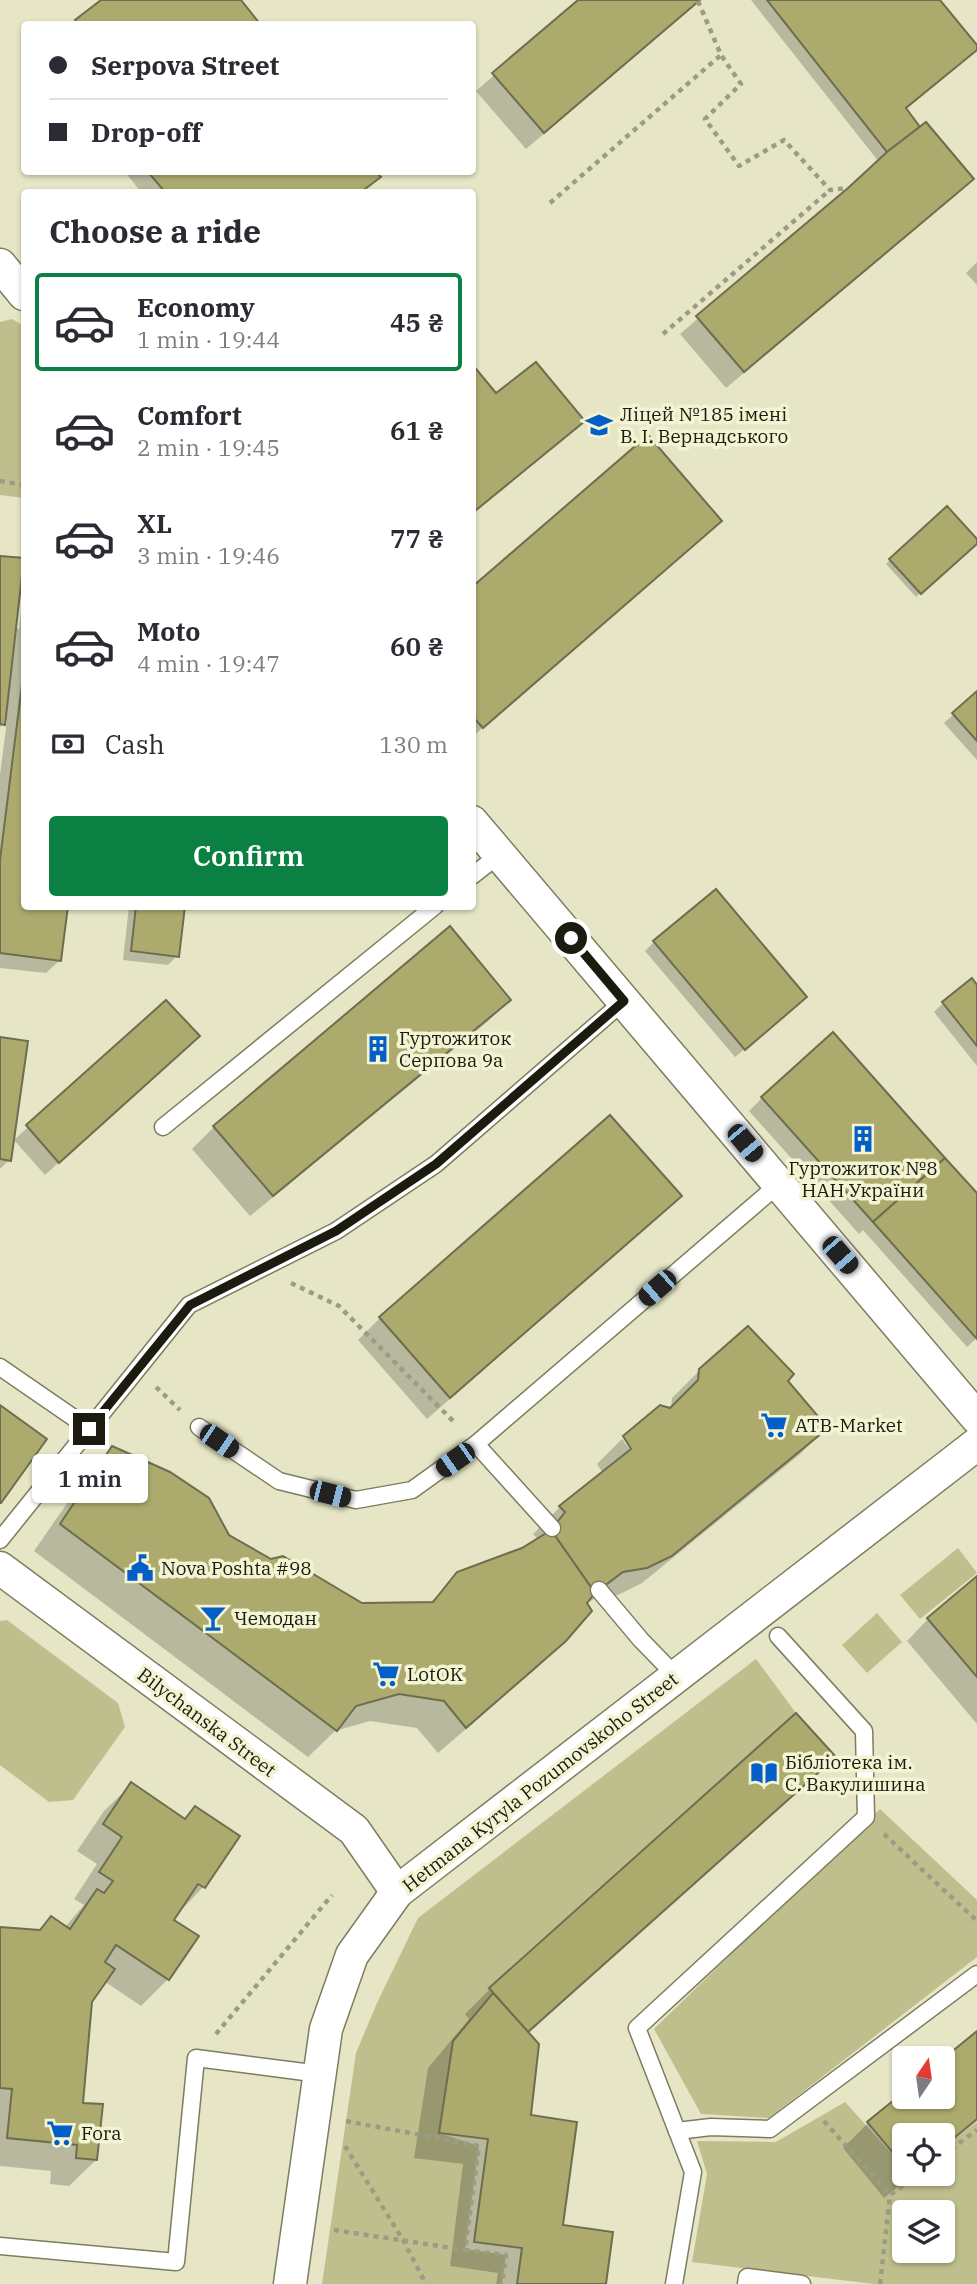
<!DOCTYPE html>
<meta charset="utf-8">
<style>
:root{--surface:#fff;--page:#f2f2f3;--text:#2b2b33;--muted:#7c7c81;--line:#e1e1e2;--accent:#0b8043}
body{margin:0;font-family:"IBM Plex Serif",serif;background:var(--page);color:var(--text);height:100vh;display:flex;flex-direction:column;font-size:26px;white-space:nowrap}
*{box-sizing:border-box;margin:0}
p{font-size:23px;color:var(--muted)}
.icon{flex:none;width:38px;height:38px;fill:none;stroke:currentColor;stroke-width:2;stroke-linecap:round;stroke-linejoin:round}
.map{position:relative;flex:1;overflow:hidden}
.details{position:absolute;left:21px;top:189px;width:455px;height:721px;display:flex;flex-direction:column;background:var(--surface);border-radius:7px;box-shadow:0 2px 5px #0004}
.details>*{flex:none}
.hud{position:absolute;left:21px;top:21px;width:455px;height:154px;border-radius:7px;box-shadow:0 2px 5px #0004;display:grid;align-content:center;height:154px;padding:0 28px;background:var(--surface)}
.needle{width:46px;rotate:13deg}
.buttons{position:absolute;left:892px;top:2046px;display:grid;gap:14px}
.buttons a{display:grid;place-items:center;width:63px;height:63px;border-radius:7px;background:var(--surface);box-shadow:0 2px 5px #0004;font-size:35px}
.end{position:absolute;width:32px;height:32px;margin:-16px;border:9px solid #1b1b0f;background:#fff;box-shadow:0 0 0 4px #fff}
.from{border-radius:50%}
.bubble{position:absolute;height:49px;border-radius:7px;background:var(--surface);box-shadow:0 2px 5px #0004;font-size:23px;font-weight:600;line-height:49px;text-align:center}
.car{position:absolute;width:21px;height:42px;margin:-21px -10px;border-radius:9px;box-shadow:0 0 5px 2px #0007;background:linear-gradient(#222 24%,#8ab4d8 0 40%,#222 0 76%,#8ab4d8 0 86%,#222 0)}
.hud b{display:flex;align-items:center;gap:24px;height:66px;font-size:26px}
.hud b+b{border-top:2px solid var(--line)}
.hud i{width:18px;height:18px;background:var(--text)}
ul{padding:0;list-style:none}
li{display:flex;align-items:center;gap:21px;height:98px;margin:0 14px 10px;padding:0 14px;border:4px solid transparent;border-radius:7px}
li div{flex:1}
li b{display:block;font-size:26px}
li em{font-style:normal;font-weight:600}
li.selected{border-color:var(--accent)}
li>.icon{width:63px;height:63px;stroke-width:1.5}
h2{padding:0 28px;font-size:32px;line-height:84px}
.pay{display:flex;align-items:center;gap:18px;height:77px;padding:0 28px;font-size:26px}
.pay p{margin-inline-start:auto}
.button{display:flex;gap:14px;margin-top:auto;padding:14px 28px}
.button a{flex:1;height:80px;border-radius:7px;background:var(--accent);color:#fff;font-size:28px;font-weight:600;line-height:80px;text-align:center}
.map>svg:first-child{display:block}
.green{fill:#bfbf8d;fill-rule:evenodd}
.shadow{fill:#0003}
.building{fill:#acab6d;stroke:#6d6d50;stroke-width:2}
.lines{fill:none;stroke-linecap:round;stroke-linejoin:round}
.lane-casing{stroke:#7d7d5f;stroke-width:19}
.street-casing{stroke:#7d7d5f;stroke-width:35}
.path{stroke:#9c9c84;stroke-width:4.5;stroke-dasharray:5 5;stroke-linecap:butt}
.lane{stroke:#fff;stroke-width:16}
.street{stroke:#fff;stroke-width:32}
.route{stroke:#1b1b0f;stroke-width:9}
.labels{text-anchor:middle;stroke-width:7;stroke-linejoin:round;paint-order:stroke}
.poi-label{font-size:19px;fill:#1b1b0f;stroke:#f3f4d3;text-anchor:start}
.street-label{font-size:19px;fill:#1b1b0f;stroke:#f3f4d3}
</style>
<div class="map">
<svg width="977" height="2284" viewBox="0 0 977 2284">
<rect width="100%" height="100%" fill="#e6e6c6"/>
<!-- green -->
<g class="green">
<path d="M12 319 24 326V498L0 495V322Z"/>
<path d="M958 1548 977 1573 920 1619 900 1595Z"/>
<path d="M877 1613 902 1642 867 1673 842 1645Z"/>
<path d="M7 1620 118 1703 125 1727 73 1800 49 1802 0 1765V1621Z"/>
<path d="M756 1659 796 1713 489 1988 493 1993 453 2041 439 2133 479 2146 465 2249 506 2255 502 2284H322L356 2053 377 2003 418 1918Z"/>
<path d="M880 1809 977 1900V1957L769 2118 701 2114 654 2029Z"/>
<path d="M845 2102 905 2168V2174H943V2148L977 2122V2284H874L692 2262 707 2174 697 2141 776 2142ZM943 2212V2250H905V2212Z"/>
</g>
<!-- shadow -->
<g class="shadow">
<path d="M104 0H239L258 24H73Z"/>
<path d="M581 0H701L526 149 476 91Z"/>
<path d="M751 0H938L904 109 913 132 972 179 955 196 726 388 680 334 879 162Z"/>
<path d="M125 172H374L378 177 362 192H141Z"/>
<path d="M977 262V285L966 273Z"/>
<path d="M472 367 496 396 583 421 472 514Z"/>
<path d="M947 508 977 541 916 597 886 564Z"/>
<path d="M720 521 703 538 472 737V589Z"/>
<path d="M0 557 15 628 19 629 24 582V906L60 960 46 973 0 968V775L7 720 0 727Z"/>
<path d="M977 693V760L944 723Z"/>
<path d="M129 906H183L177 956 168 965 123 960Z"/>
<path d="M449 929 509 1000 487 1022 250 1216 192 1149 214 1127Z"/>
<path d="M654 942 796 1006 735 1057 645 951Z"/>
<path d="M977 987V1066L934 1012 943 1003Z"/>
<path d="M166 1002 184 1049 45 1175 14 1140Z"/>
<path d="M0 1039 9 1160 0 1169Z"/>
<path d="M762 1098 977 1196V1338L967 1347 863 1230 859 1234 749 1111Z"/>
<path d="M679 1196 658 1218 427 1419 358 1340 380 1318Z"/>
<path d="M700 1370 786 1381 826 1428 799 1455 642 1583 618 1595 594 1599 586 1604 565 1640 537 1668 438 1753 417 1728 370 1721 335 1731 308 1757 34 1551 86 1476 113 1448 228 1536 271 1561 361 1604H429L458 1574 523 1550 539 1540 533 1534 560 1507 603 1473 597 1464 622 1439 635 1457 671 1410 672 1398Z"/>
<path d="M977 1578V1724L907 1641 928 1619Z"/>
<path d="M796 1715 526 2033 529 2116 561 2227 604 2284H496L498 2273 450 2266 463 2164 414 2158 428 2068 469 2019 465 2014 490 1989Z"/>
<path d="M131 1785 183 1819 195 1808 237 1836 203 1887 172 1920 197 1937 168 1979 141 2006 104 1981 91 2002 81 2104 96 2160 69 2186 50 2184 51 2171 0 2166V1929L38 1932 52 1918 65 1927 84 1905 74 1899 97 1864 77 1851 104 1811Z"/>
<path d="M977 2033V2121L943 2149V2135H905V2174H914L884 2198 843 2148 868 2123 905 2096H943Z"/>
</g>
<!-- building -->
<g class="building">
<path d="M101 0H241L260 24H78L75 20Z"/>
<path d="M578 0H700L544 133 492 73Z"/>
<path d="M767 0H940L977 45V50L906 108 920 127 887 152Z"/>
<path d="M926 122 974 179 744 372 696 316 848 188 887 152Z"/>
<path d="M148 172H376L381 177 361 192H165Z"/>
<path d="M536 362 585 421 475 511 472 508V364L496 393Z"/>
<path d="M648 435 722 521 483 728 472 716V587Z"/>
<path d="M947 506 977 539V544L921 594 889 559Z"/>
<path d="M0 556 24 558 5 725 0 724Z"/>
<path d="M24 668V906H68L61 961 0 953V860Z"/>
<path d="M977 691V741L952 713Z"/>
<path d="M716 889 807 997 745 1050 653 941Z"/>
<path d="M136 906H185L179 957 131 951Z"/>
<path d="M450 926 511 1000 273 1196 213 1126Z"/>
<path d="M972 978 977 985V1046L942 1002Z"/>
<path d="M166 1000 200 1036 59 1163 26 1125Z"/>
<path d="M833 1032 945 1158 873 1222 761 1097Z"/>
<path d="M0 1037 28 1041 11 1161 0 1159Z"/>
<path d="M610 1115 682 1196 450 1398 379 1317Z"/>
<path d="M945 1158 977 1193V1339L873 1222Z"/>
<path d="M748 1326 794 1374 788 1381 828 1428 672 1556 647 1568 623 1572 595 1593 551 1530 565 1512 559 1506 631 1449 623 1436 660 1405 670 1408 698 1380 699 1369Z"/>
<path d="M0 1405 47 1439 1 1503H0Z"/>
<path d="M112 1446 170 1472 209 1498 229 1535 271 1559 283 1556 362 1603 433 1602 457 1572 522 1548 551 1530 595 1593 587 1603 592 1611 566 1641 466 1728 444 1701 399 1694 356 1706 337 1731 60 1524Z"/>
<path d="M977 1576V1677L927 1618Z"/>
<path d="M796 1713 836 1757 528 2032 489 1988Z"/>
<path d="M131 1782 185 1819 195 1806 240 1836 205 1888 198 1884 174 1920 199 1936 169 1980 116 1945 105 1962 115 1969 92 2002 83 2103 103 2104 97 2160 76 2158 77 2145 7 2138 12 2089 0 2088V1927L40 1930 51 1916 70 1929 97 1889 104 1893 113 1881 99 1872 122 1837 103 1824Z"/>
<path d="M493 1993 539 2044 531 2115 577 2122 563 2225 613 2232 606 2284H517L522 2248 474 2242 488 2139 439 2133 453 2041Z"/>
<path d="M977 2031V2119L943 2147V2135H905V2167L867 2122 905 2091V2096H943V2059Z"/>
</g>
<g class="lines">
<defs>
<g id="lane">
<path d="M472 876 500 854"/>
<path d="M163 1127 435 906"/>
<path d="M0 1367 90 1429"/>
<path d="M199 1427 279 1481 356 1500 412 1490 476 1444 779 1184"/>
<path d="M476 1444 552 1528"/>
<path d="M0 1540 189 1305 336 1231 436 1164 624 1001"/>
<path d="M599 1590 641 1640 677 1677"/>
<path d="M677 2131 711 2127 770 2129 977 1974"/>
<path d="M0 2246 176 2262 196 2058 320 2074"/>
<path d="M674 2284 693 2172 637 2028 866 1817 864 1731 778 1636"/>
<path d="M746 2284 747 2277 802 2284"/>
</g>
<g id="street">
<path d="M0 265 24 294"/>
<path d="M472 822 977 1418"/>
<path d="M0 1568 354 1830 397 1892"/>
<path d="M290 2284 326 2029 352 1955 397 1892 977 1444"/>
</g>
</defs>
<!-- lane casing -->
<use href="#lane" class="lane-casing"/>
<!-- street casing -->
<use href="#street" class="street-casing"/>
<!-- path -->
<g class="path">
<path d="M698 1 721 55 741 84 705 119 739 166 784 140 830 190 848 188"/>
<path d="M550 203 721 55"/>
<path d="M663 334 830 190"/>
<path d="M0 481 24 485"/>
<path d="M291 1283 339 1306 456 1424"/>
<path d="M156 1387 180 1410"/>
<path d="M884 1834 977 1921"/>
<path d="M216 2034 332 1895"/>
<path d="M346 2121 479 2146 465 2250 506 2255 502 2284"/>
<path d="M824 2121 890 2195 919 2174"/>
<path d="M345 2146 403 2240 426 2284"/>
<path d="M943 2155 977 2130"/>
<path d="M334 2230 465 2250"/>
<path d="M880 2284 890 2195"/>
</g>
<!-- lane -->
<use href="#lane" class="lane"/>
<!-- street -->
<use href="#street" class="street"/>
</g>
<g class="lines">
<!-- route -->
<path class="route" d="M89 1429 190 1305 336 1231 436 1164 624 1001 571 938"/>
</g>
<!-- icons -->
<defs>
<symbol id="school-bare" viewBox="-9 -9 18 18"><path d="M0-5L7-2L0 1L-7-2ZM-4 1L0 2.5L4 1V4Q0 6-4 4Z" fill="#035ec7" stroke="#f3f4d3" stroke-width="2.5" paint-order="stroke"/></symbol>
<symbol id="building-bare" viewBox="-9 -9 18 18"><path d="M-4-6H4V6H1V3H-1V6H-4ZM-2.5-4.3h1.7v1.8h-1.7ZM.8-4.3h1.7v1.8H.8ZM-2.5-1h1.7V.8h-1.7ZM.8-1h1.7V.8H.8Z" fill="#035ec7" stroke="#f3f4d3" stroke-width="2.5" paint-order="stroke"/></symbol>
<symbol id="supermarket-bare" viewBox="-9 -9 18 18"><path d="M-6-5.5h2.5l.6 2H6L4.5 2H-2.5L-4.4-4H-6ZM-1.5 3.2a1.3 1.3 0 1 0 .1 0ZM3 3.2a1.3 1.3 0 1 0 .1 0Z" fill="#035ec7" stroke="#f3f4d3" stroke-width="2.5" paint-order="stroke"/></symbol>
<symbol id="civic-bare" viewBox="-9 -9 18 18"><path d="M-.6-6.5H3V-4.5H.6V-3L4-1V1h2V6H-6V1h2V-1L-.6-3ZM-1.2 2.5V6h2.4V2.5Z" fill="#035ec7" stroke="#f3f4d3" stroke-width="2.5" paint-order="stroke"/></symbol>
<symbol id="bar-bare" viewBox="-9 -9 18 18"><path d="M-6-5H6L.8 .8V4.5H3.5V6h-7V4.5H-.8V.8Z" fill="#035ec7" stroke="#f3f4d3" stroke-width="2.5" paint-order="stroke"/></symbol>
<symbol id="library-bare" viewBox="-9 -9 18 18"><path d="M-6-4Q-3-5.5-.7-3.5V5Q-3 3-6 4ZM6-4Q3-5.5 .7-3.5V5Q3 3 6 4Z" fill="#035ec7" stroke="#f3f4d3" stroke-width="2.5" paint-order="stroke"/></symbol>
</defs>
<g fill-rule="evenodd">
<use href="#school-bare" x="580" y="406" width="38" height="38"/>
<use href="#building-bare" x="359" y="1030" width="38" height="38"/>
<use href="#building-bare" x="844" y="1120" width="38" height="38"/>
<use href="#supermarket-bare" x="755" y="1406" width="38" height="38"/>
<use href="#civic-bare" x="121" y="1549" width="38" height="38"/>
<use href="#bar-bare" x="194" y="1599" width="38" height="38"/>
<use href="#supermarket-bare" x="367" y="1655" width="38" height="38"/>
<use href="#library-bare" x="745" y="1754" width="38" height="38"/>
<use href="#supermarket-bare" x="41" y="2114" width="38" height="38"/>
</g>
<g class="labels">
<!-- poi labels -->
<g class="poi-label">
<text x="620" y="421">Ліцей №185 імені<tspan x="620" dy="22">В. І. Вернадського</tspan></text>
<text x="399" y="1045">Гуртожиток<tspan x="399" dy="22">Серпова 9а</tspan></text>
<text x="863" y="1175" text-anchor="middle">Гуртожиток №8<tspan x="863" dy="22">НАН України</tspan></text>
<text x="795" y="1432">ATB-Market</text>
<text x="161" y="1575">Nova Poshta #98</text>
<text x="234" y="1625">Чемодан</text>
<text x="407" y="1681">LotOK</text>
<text x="785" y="1769">Бібліотека ім.<tspan x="785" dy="22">С. Вакулишина</tspan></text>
<text x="81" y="2140">Fora</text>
</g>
<!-- street labels -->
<g class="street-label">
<text transform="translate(207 1722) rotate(37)" y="7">Bilychanska Street</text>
<text transform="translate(540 1782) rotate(-38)" y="7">Hetmana Kyryla Pozumovskoho Street</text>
</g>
</g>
</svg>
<div class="buttons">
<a><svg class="needle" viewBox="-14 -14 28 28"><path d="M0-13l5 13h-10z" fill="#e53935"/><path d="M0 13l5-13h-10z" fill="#7c7c81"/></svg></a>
<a><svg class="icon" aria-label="locate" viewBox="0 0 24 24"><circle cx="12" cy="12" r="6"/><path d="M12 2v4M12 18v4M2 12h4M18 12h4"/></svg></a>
<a><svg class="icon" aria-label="layers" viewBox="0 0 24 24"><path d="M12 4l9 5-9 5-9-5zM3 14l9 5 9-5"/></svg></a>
</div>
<i class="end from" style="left:571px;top:938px"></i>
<i class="end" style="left:89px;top:1429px"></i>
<div class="bubble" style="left:32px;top:1454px;width:116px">1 min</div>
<i class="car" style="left:745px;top:1143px;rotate:140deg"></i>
<i class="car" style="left:840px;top:1255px;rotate:139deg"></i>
<i class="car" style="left:657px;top:1288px;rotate:229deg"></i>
<i class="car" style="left:219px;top:1441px;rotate:124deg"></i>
<i class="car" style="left:455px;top:1460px;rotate:235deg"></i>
<i class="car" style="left:330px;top:1494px;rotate:104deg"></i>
<div class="hud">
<b><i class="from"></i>Serpova Street</b>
<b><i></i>Drop-off</b>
</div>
<section class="details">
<h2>Choose a ride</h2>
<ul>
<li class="selected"><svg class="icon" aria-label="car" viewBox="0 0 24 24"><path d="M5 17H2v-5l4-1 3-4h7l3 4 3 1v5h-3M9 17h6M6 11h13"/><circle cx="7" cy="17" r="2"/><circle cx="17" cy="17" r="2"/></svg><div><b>Economy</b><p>1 min · 19:44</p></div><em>45 ₴</em></li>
<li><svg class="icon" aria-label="car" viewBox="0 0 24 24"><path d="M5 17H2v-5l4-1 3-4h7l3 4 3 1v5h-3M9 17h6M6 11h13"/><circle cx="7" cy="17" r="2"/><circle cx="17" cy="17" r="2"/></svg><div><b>Comfort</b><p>2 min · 19:45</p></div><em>61 ₴</em></li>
<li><svg class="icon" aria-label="car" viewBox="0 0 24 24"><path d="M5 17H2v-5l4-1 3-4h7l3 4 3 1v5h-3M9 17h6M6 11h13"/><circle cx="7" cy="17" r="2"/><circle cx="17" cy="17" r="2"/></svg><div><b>XL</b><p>3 min · 19:46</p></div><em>77 ₴</em></li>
<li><svg class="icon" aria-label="car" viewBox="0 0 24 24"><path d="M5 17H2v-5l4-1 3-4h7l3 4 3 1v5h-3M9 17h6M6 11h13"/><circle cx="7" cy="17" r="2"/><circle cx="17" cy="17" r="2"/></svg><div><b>Moto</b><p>4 min · 19:47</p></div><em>60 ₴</em></li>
</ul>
<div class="pay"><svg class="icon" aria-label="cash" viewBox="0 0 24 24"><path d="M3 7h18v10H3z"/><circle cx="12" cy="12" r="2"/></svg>Cash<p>130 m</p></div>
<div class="button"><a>Confirm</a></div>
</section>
</div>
